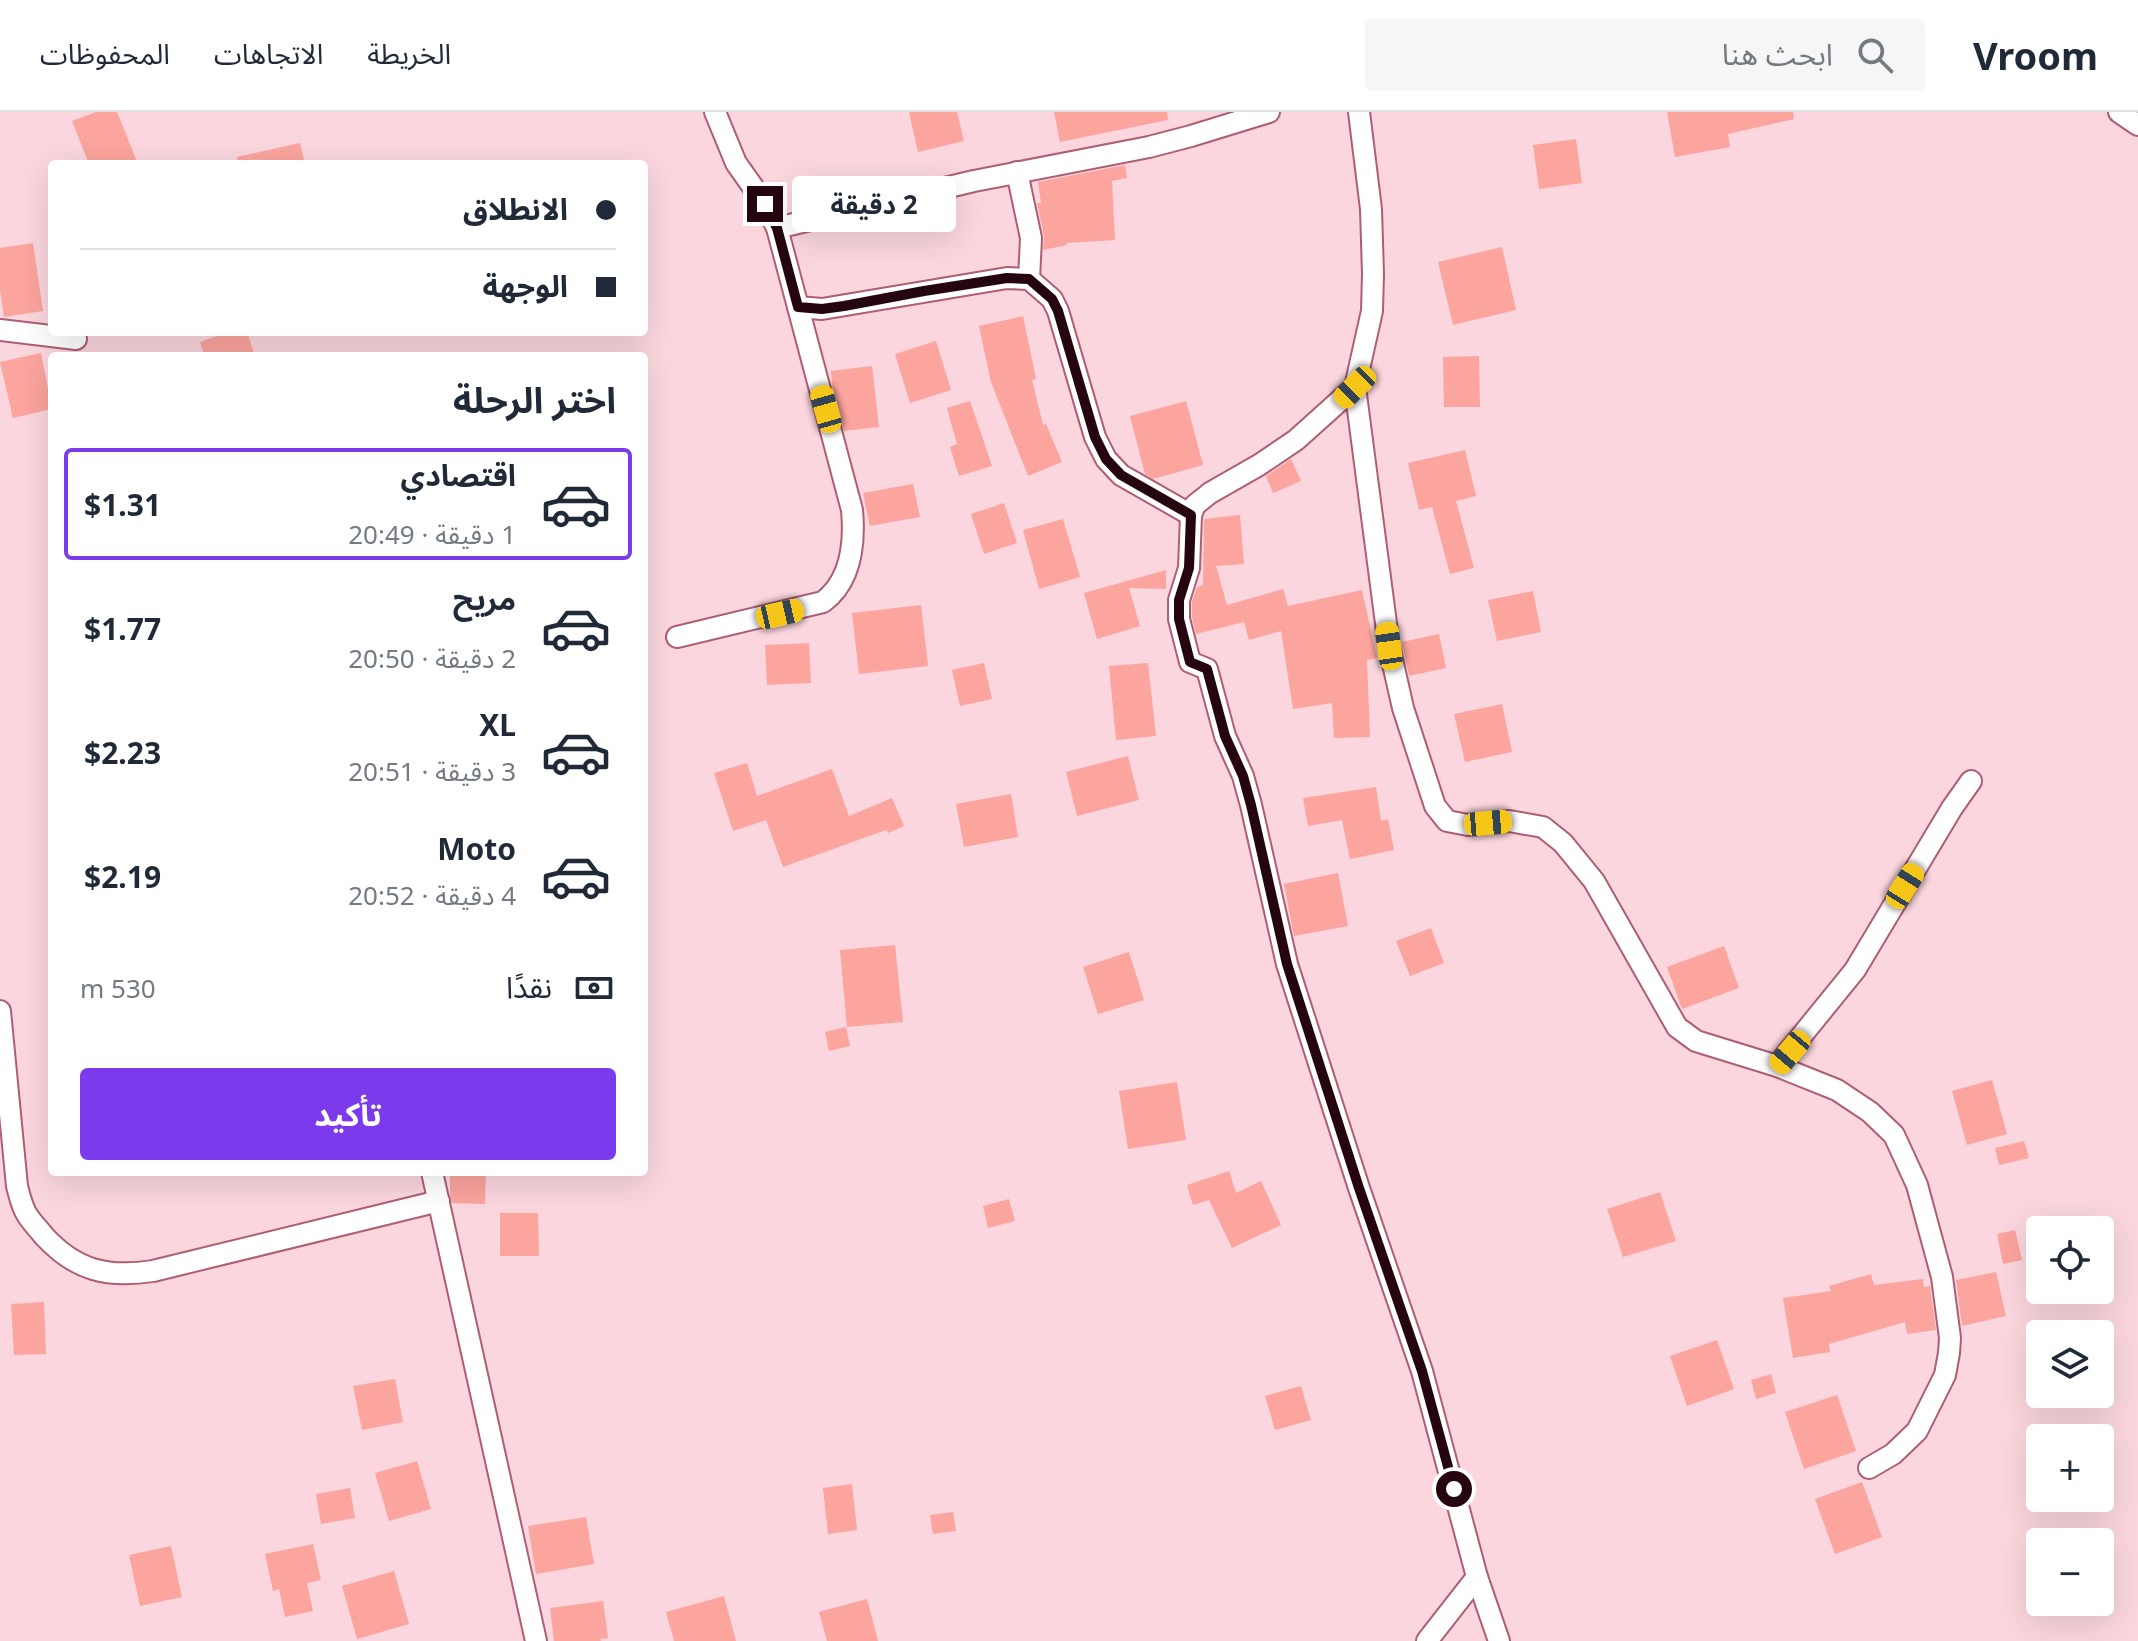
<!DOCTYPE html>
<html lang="ar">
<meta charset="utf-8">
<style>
:root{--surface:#fff;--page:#f6f6f7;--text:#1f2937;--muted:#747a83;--line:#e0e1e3;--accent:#7c3aed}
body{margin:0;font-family:"Noto Sans","Noto Sans Arabic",sans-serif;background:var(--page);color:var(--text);direction:rtl;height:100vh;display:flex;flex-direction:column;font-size:30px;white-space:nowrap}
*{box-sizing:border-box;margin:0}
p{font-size:26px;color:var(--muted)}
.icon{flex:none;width:44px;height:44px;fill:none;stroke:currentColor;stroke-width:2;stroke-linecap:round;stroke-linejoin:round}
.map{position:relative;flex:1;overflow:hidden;direction:ltr}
.details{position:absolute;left:48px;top:240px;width:600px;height:824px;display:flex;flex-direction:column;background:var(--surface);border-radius:8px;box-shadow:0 8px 32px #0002;direction:rtl}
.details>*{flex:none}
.banner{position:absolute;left:48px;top:48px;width:600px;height:176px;border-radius:8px;box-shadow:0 8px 32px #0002;direction:rtl;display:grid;align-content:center;height:176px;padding:0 32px;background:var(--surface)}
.tools{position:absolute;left:2026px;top:1104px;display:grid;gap:16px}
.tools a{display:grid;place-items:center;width:88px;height:88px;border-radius:8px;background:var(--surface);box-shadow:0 8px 32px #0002;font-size:40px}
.end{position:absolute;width:36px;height:36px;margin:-18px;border:10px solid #250610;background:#fff;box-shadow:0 0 0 4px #fff}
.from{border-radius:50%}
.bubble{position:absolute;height:56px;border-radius:8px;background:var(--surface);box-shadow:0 8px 32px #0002;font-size:26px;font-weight:700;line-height:56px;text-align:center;direction:rtl}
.car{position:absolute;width:24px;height:48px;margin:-24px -12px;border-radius:10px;box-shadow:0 0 6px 2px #0007;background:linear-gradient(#f5c518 24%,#345 0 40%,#f5c518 0 76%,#345 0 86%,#f5c518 0)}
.banner b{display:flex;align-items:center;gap:28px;height:76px;font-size:30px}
.banner b+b{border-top:2px solid var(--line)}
.banner i{width:20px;height:20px;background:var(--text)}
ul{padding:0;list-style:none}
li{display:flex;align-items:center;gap:24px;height:112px;margin:0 16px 12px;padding:0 16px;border:4px solid transparent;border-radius:8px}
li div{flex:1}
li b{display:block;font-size:30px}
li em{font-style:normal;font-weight:700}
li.selected{border-color:var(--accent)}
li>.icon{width:72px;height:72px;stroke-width:1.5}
h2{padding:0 32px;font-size:36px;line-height:96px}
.pay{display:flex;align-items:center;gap:20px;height:88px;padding:0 32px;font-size:30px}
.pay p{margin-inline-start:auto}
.button{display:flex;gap:16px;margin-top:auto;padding:16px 32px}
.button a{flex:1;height:92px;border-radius:8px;background:var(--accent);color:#fff;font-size:32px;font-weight:700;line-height:92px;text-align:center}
header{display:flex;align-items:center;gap:48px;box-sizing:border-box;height:112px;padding:0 40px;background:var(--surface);border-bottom:2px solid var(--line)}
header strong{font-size:38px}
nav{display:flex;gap:44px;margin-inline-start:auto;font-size:28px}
.search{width:560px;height:72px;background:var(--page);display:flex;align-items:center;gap:20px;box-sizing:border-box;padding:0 28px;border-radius:8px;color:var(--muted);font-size:30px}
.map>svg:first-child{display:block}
.building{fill:#fca49e}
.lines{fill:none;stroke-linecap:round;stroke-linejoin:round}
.minor-casing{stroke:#ae5e73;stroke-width:24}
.minor{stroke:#fff;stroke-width:20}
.route{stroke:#250610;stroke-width:10}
</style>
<header>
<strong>Vroom</strong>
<div class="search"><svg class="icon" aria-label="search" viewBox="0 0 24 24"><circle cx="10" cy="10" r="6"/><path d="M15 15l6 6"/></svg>ابحث هنا</div>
<nav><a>الخريطة</a><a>الاتجاهات</a><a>المحفوظات</a></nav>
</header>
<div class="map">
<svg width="2138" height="1529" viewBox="0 0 2138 1529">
<rect width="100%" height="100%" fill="#fbd6de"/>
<!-- building -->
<g class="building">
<path d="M96 0H117L138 52H89L72 9Z"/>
<path d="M909 0H957L964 29 918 40Z"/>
<path d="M1054 0H1167L1168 8 1060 30Z"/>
<path d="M1667 0H1793L1794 7 1728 22 1730 35 1675 45Z"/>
<path d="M1576 27 1582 71 1539 77 1533 33Z"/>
<path d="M300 31 305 52H238L237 45Z"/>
<path d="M1125 53 1127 66 1112 69 1115 128 1066 131 1067 133 1043 138 1044 124 1037 91H1041L1038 70Z"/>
<path d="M33 131 43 199 4 205 0 178V136Z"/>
<path d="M1502 135 1516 198 1453 213 1438 150Z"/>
<path d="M1023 204 1036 267 1032 268 1043 313 1046 312 1062 350 1028 364 991 270 979 214Z"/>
<path d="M228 220H247L255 244H204L200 230Z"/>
<path d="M936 229 951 278 910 291 895 242Z"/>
<path d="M41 241 52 297 13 306 0 250Z"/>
<path d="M1479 244 1480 295H1444L1443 245Z"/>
<path d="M872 254 879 315 844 319 832 273 831 259Z"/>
<path d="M970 289 992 354 959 364 950 335 957 332 947 296Z"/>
<path d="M1186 289 1203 353 1153 367 1145 362 1130 304Z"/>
<path d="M1465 338 1476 384 1456 389 1474 456 1450 462 1432 395 1419 398 1408 351Z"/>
<path d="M1291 347 1301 369 1273 381 1266 364Z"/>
<path d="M913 372 920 405 870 414 863 381Z"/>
<path d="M1004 391 1017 431 984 442 971 402Z"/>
<path d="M1240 403 1244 452 1216 454 1227 493 1283 477 1288 494 1362 478 1377 546 1367 548 1370 625 1334 626 1332 591 1293 597 1281 519 1249 528 1244 510 1196 522 1192 505V490L1197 475 1203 473 1204 407Z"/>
<path d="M1063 407 1080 465 1039 477 1023 418Z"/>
<path d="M1166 458V477L1129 476 1140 514 1097 527 1084 481Z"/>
<path d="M1533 479 1541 520 1497 529 1488 488Z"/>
<path d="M921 493 928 554 859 562 852 501Z"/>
<path d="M1439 522 1446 556 1409 564 1402 530Z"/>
<path d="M809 531 811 571 767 573 765 533Z"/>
<path d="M984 551 992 587 960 594 952 558Z"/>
<path d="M1148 551 1156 624 1116 628 1109 554Z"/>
<path d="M1502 592 1512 640 1465 650 1454 602Z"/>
<path d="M1128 644 1139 688 1077 704 1066 660Z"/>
<path d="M747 651 757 684 832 657 849 704 892 686 904 714 888 721 886 718 783 755 766 708 733 719 714 661Z"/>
<path d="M1376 675 1381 709 1388 707 1394 738 1350 747 1342 708 1308 714 1303 686Z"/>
<path d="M1011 682 1018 725 964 735 956 692Z"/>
<path d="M1338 761 1348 814 1294 824 1284 772Z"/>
<path d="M1431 816 1444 851 1410 864 1396 829Z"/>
<path d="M895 833 903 910 847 915 840 838Z"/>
<path d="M1724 834 1739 876 1682 897 1667 855Z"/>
<path d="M1129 840 1144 888 1098 902 1083 855Z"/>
<path d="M846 915 850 934 829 939 825 920Z"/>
<path d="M1992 968 2007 1022 1967 1033 1952 979Z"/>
<path d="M1177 970 1186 1028 1128 1037 1119 979Z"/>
<path d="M2024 1029 2029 1046 1999 1053 1995 1036Z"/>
<path d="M1229 1059 1236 1081 1261 1069 1281 1113 1232 1136 1209 1088 1193 1093 1187 1073Z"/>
<path d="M450 1060H486L485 1092 452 1091 450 1081Z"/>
<path d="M1660 1080 1676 1129 1623 1145 1607 1097Z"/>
<path d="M1009 1087 1015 1109 988 1116 983 1094Z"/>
<path d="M500 1101H538L539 1144H500Z"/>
<path d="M2015 1118 2022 1148 2003 1152 1997 1122Z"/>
<path d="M1996 1160 2006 1204 1962 1214 1956 1168Z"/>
<path d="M1871 1162 1874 1173 1923 1167 1924 1175 1930 1174 1936 1218 1907 1222 1905 1210 1829 1232 1830 1240 1793 1246 1783 1186 1831 1179 1829 1174Z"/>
<path d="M44 1190 46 1242 14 1243 11 1192Z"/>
<path d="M1717 1228 1734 1277 1687 1294 1670 1244Z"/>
<path d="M1771 1262 1776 1281 1756 1287 1751 1268Z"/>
<path d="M395 1267 403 1310 362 1318 353 1274Z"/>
<path d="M1301 1274 1311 1308 1275 1318 1265 1284Z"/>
<path d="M1837 1283 1856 1339 1804 1357 1785 1300Z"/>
<path d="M417 1349 431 1397 389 1409 375 1361Z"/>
<path d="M1862 1370 1882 1425 1835 1442 1815 1387Z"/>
<path d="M852 1372 857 1418 828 1422 823 1376Z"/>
<path d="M350 1376 355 1406 321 1412 316 1382Z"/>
<path d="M953 1400 956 1419 933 1422 930 1403Z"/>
<path d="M586 1405 594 1452 536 1462 528 1414Z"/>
<path d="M313 1432 321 1468 307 1471 313 1499 285 1505 279 1477 273 1479 265 1442Z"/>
<path d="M171 1434 182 1485 140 1494 129 1443Z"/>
<path d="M394 1459 409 1512 357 1527 342 1474Z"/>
<path d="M724 1484 736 1529H674L666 1500Z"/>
<path d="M867 1487 878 1529H827L819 1500Z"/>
<path d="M603 1489 608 1526 600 1527 601 1529H554L550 1496Z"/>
</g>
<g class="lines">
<defs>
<g id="minor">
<path d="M1359 0 1371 97 1373 162 1372 199 1355 275 1296 328 1259 353 1210 381 1195 393 1191 403 1189 456 1179 488V507L1190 550 1207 557 1225 624 1243 664 1251 693 1287 852 1359 1076 1422 1259 1477 1465 1499 1529"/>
<path d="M2119 0 2138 13"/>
<path d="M1017 60 1031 126 1029 167"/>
<path d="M777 116 974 69 1149 35 1191 24 1269 0"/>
<path d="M798 195 822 197 1007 166 1029 167 1052 187 1058 199 1095 325 1106 347 1121 363 1191 403"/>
<path d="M0 218 76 227"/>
<path d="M1355 275 1389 534 1403 596 1435 694 1447 709 1468 713 1509 709 1543 715 1563 731 1594 769 1677 915 1696 929 1777 954 1837 978 1870 1000 1894 1023 1917 1073 1942 1165 1950 1226 1949 1241 1945 1263 1917 1319 1893 1342 1869 1356"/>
<path d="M677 525 823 490C851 469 855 431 852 398L777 116 765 92 736 51 715 0"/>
<path d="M0 899 17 1074C19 1082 21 1091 25 1099 29 1108 38 1116 44 1124 76 1159 108 1166 153 1159L439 1089"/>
<path d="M1777 954 1855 858 1952 696 1971 669"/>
<path d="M432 1060 536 1529"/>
<path d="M1427 1529 1477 1465"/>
</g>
</defs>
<!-- minor casing -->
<use href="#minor" class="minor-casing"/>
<!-- minor -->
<use href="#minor" class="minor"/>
</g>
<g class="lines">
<!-- route -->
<path class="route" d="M765 92 777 116 798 195 822 197 844 194 924 179 1007 166 1029 167 1052 187 1058 199 1095 325 1106 347 1121 363 1191 403 1189 456 1179 488V507L1190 550 1207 557 1225 624 1243 664 1251 693 1287 852 1359 1076 1422 1259 1454 1377"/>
</g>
</svg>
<div class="tools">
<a><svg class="icon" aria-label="locate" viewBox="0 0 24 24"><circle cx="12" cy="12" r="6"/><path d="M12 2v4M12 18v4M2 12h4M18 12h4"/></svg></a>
<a><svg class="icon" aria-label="layers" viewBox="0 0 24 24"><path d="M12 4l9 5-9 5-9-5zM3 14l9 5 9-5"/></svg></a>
<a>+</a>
<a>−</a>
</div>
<i class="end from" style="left:1454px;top:1377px"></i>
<i class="end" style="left:765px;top:92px"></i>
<div class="bubble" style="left:792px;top:64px;width:164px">2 دقيقة</div>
<i class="car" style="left:1355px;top:275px;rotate:225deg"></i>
<i class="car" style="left:826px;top:297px;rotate:344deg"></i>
<i class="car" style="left:780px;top:502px;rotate:77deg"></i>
<i class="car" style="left:1389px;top:534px;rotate:352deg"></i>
<i class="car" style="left:1488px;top:711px;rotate:85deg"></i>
<i class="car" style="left:1905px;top:774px;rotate:32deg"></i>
<i class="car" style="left:1790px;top:940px;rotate:220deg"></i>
<div class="banner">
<b><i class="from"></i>الانطلاق</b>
<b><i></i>الوجهة</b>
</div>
<section class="details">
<h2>اختر الرحلة</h2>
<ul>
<li class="selected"><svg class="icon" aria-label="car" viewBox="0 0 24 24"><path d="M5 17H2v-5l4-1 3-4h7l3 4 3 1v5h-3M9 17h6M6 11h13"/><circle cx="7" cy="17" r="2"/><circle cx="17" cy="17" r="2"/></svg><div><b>اقتصادي</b><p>1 دقيقة · 20:49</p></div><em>$1.31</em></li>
<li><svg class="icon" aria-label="car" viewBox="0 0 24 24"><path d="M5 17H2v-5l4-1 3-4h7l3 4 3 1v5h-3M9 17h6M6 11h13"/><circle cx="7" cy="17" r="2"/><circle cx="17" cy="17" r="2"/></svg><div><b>مريح</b><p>2 دقيقة · 20:50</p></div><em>$1.77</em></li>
<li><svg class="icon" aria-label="car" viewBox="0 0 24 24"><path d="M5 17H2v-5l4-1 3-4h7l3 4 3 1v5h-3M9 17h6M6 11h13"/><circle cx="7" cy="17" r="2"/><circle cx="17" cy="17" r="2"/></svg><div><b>XL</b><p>3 دقيقة · 20:51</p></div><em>$2.23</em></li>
<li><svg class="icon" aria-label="car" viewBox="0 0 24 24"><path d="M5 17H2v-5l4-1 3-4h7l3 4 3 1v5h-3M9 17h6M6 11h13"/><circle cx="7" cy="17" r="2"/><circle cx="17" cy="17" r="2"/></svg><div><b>Moto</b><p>4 دقيقة · 20:52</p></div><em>$2.19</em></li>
</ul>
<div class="pay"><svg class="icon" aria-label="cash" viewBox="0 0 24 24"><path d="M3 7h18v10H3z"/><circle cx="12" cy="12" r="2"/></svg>نقدًا<p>530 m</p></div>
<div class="button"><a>تأكيد</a></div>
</section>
</div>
